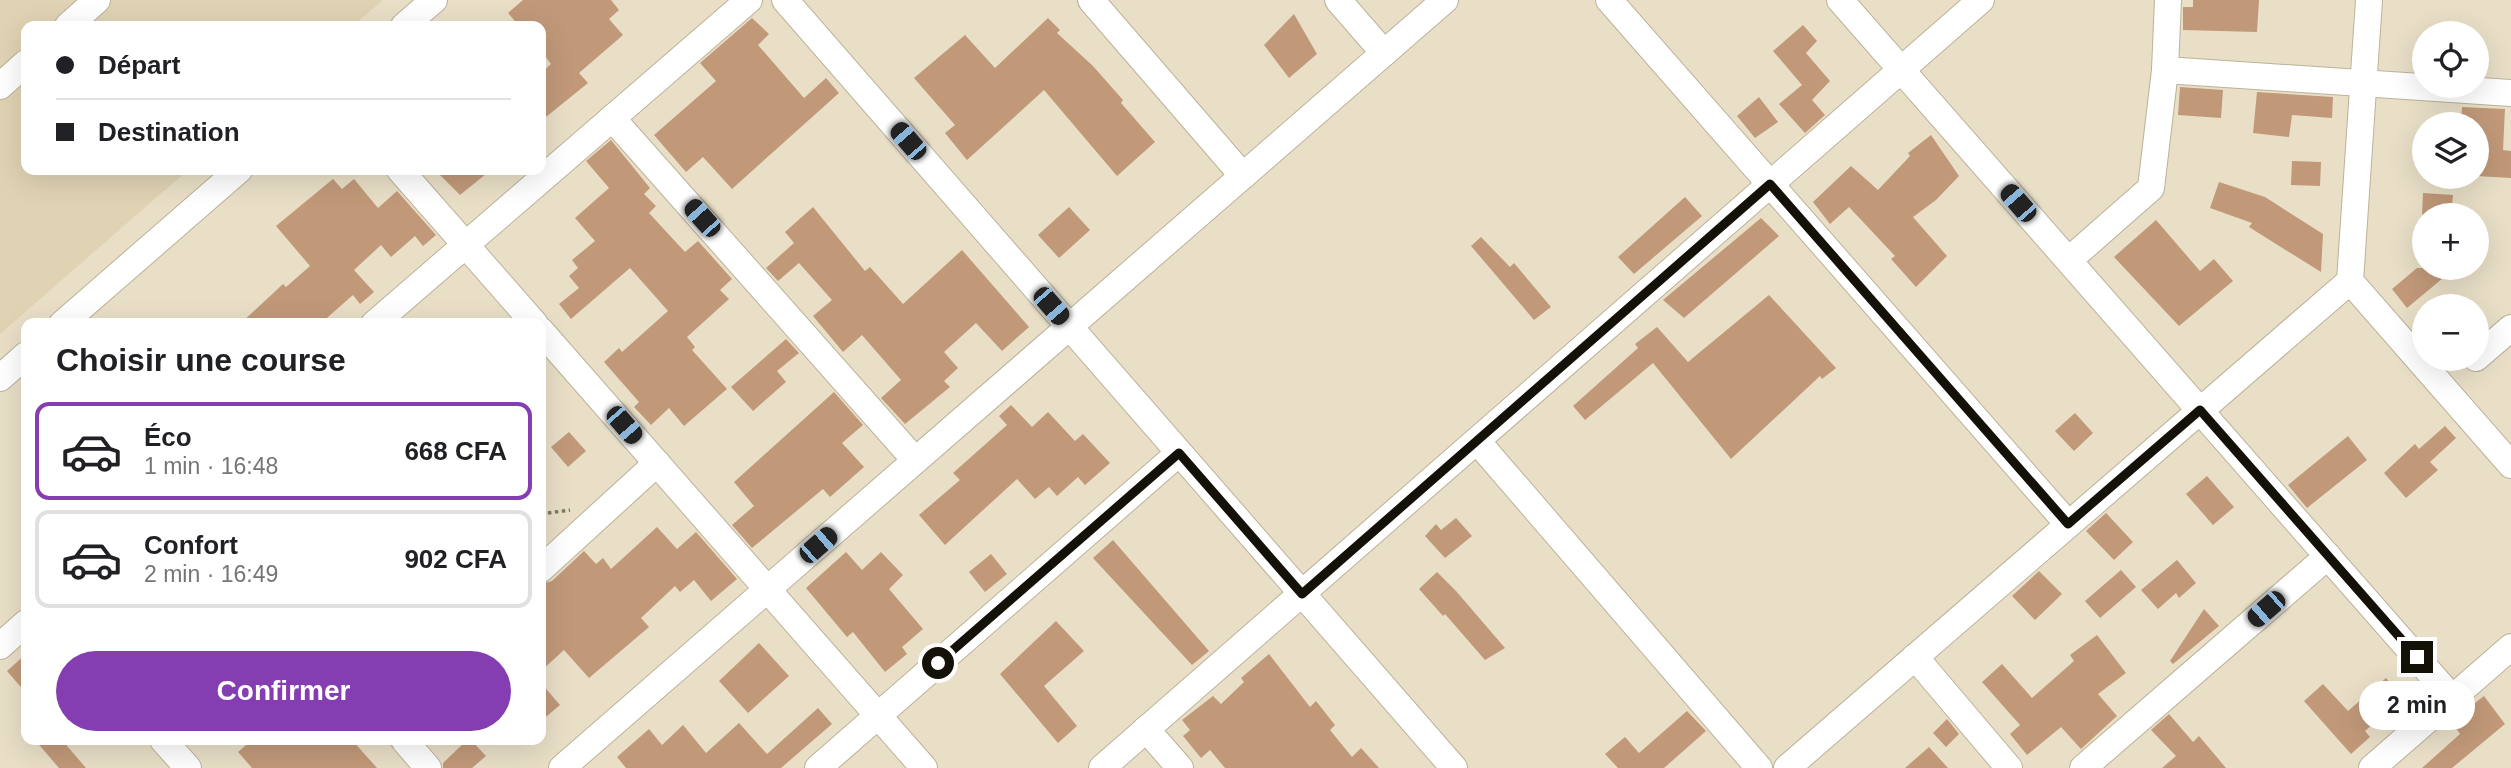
<!DOCTYPE html>
<html lang="fr">
<meta charset="utf-8">
<style>
:root{--surface:#fff;--page:#f6f6f6;--text:#202124;--muted:#757577;--line:#e0e0e0;--accent:#843eb1}
body{margin:0;font-family:Arial,sans-serif;background:var(--page);color:var(--text);height:100vh;display:flex;flex-direction:column;font-size:26px;white-space:nowrap}
*{box-sizing:border-box;margin:0}
p{font-size:23px;color:var(--muted)}
.icon{flex:none;width:38px;height:38px;fill:none;stroke:currentColor;stroke-width:2;stroke-linecap:round;stroke-linejoin:round}
.map{position:relative;flex:1;overflow:hidden}
.panel{position:absolute;left:21px;top:318px;width:525px;height:427px;display:flex;flex-direction:column;background:var(--surface);border-radius:14px;box-shadow:0 7px 28px #0002}
.panel>*{flex:none}
.hud{position:absolute;left:21px;top:21px;width:525px;height:154px;border-radius:14px;box-shadow:0 7px 28px #0002;display:grid;align-content:center;height:154px;padding:0 35px;background:var(--surface)}
.tools{position:absolute;left:2412px;top:21px;display:grid;gap:14px}
.tools a{display:grid;place-items:center;width:77px;height:77px;border-radius:50%;background:var(--surface);box-shadow:0 7px 28px #0002;font-size:35px}
.end{position:absolute;width:32px;height:32px;margin:-16px;border:9px solid #141108;background:#fff;box-shadow:0 0 0 4px #fff}
.from{border-radius:50%}
.bubble{position:absolute;height:49px;border-radius:24px;background:var(--surface);box-shadow:0 7px 28px #0002;font-size:23px;font-weight:700;line-height:49px;text-align:center}
.car{position:absolute;width:21px;height:42px;margin:-21px -10px;border-radius:9px;box-shadow:0 0 5px 2px #0007;background:linear-gradient(#222 24%,#8ab4d8 0 40%,#222 0 76%,#8ab4d8 0 86%,#222 0)}
.hud b{display:flex;align-items:center;gap:24px;height:66px;font-size:26px}
.hud b+b{border-top:2px solid var(--line)}
.hud i{width:18px;height:18px;background:var(--text)}
ul{padding:0;list-style:none}
li{display:flex;align-items:center;gap:21px;height:98px;margin:0 14px 10px;padding:0 21px;border:4px solid var(--line);border-radius:14px}
li div{flex:1}
li b{display:block;font-size:26px}
li em{font-style:normal;font-weight:700}
li.current{border-color:var(--accent)}
li>.icon{width:63px;height:63px;stroke-width:1.5}
h2{padding:0 35px;font-size:32px;line-height:84px}
.button{display:flex;gap:14px;margin-top:auto;padding:14px 35px}
.button a{flex:1;height:80px;border-radius:42px;background:var(--accent);color:#fff;font-size:28px;font-weight:700;line-height:80px;text-align:center}
.map>svg:first-child{display:block}
.built{fill:#dfd3b3}
.building{fill:#c19979}
.lines{fill:none;stroke-linecap:round;stroke-linejoin:round}
.minor-casing{stroke:#bbb29a;stroke-width:28}
.path{stroke:#7f7968;stroke-width:3.5;stroke-dasharray:3.5 3.5;stroke-linecap:butt}
.minor{stroke:#fff;stroke-width:26}
.route{stroke:#141108;stroke-width:9}
</style>
<div class="map">
<svg width="2511" height="768" viewBox="0 0 2511 768">
<rect width="100%" height="100%" fill="#e9dfc7"/>
<!-- built -->
<path class="built" d="M0 0H383L353 26H26V170H188L0 334Z"/>
<!-- building -->
<g class="building">
<path d="M523 0H611L619 10 609 19 623 35 579 73 588 83 541 121V73L551 64 541 51V26H519L508 13Z"/>
<path d="M2193 0H2259L2257 32 2183 30V7H2193Z"/>
<path d="M1294 14 1317 54 1289 78 1264 45Z"/>
<path d="M752 18 769 34 758 45 804 98 826 78 839 93 732 189 703 157 686 172 654 135 716 81 700 63Z"/>
<path d="M1048 18 1060 30 1057 33 1093 66 1123 100 1121 103 1155 142 1117 176 1044 90 967 160 945 133 955 125 914 78 965 35 995 68Z"/>
<path d="M1803 25 1817 41 1806 53 1830 81 1812 100 1825 115 1805 133 1779 104 1802 85 1773 51Z"/>
<path d="M2180 87 2223 90 2221 118 2178 115Z"/>
<path d="M2257 92 2333 97 2332 118 2292 115 2289 137 2253 133Z"/>
<path d="M1759 97 1778 122 1755 138 1737 116Z"/>
<path d="M2462 107 2505 109 2503 150 2511 151V178L2476 176V124H2461Z"/>
<path d="M1931 135 1959 176 1936 200 1913 217 1947 256 1916 287 1891 259 1895 256 1849 207 1830 224 1813 202 1851 166 1878 190 1910 156 1908 153Z"/>
<path d="M611 140 650 188 644 194 656 206 649 213 685 252 698 241 732 279 720 290 729 299 687 337 695 347 692 350 727 389 684 426 669 408 651 425 634 407 639 402 604 362 619 348 622 352 668 311 630 268 571 319 559 304 579 288 569 276 578 268 572 260 595 241 575 218 609 188 586 161Z"/>
<path d="M2292 161 2321 162 2320 186 2291 185Z"/>
<path d="M435 170H491L460 195Z"/>
<path d="M333 179 342 189 354 179 378 208 397 191 436 235 423 246 415 236 391 257 381 245 354 270 374 292 360 304 353 295 320 324H240L283 284 286 287 310 266 276 226Z"/>
<path d="M2219 182 2265 197 2323 234 2321 272 2249 227 2252 223 2210 208Z"/>
<path d="M2423 193 2453 195 2451 215H2422Z"/>
<path d="M1685 197 1702 216 1634 274 1618 257Z"/>
<path d="M813 207 865 271 870 267 903 304 962 250 1029 327 1002 351 976 323 944 352 958 368 944 381 950 387 905 424 881 398 901 380 862 335 843 352 813 316 832 300 799 263 778 281 766 268 794 243 785 232Z"/>
<path d="M1069 207 1090 230 1059 258 1038 235Z"/>
<path d="M1761 218 1779 236 1684 318 1663 300Z"/>
<path d="M2156 220 2200 271 2214 259 2233 281 2179 326 2114 257Z"/>
<path d="M1481 237 1510 267 1514 263 1551 307 1534 320 1471 246Z"/>
<path d="M2417 268H2455L2407 308 2392 289Z"/>
<path d="M1769 295 1836 368 1822 379 1820 376 1731 459 1653 363 1585 420 1573 406 1638 348 1635 344 1657 327 1688 362Z"/>
<path d="M786 339 799 353 777 371 786 382 753 411 731 387Z"/>
<path d="M834 392 863 425 842 443 864 467 830 497 823 489 752 548 732 525 754 506 734 482Z"/>
<path d="M1011 405 1032 427 1048 412 1075 441 1083 434 1110 463 1085 485 1078 477 1057 496 1049 487 1035 499 1017 479 945 545 919 515 960 480 953 473 1007 425 999 416Z"/>
<path d="M2075 413 2093 433 2074 451 2055 431Z"/>
<path d="M2445 426 2456 438 2430 462 2438 470 2406 498 2384 473 2415 444 2419 449Z"/>
<path d="M569 432 586 451 568 467 551 447Z"/>
<path d="M2348 436 2367 460 2307 508 2288 485Z"/>
<path d="M2207 476 2234 507 2213 525 2186 494Z"/>
<path d="M2106 513 2133 542 2114 560 2086 531Z"/>
<path d="M1456 518 1472 536 1445 558 1425 536 1436 524 1441 530Z"/>
<path d="M657 527 677 549 696 532 737 579 711 601 694 580 680 592 675 586 641 618 649 627 589 678 564 650 541 671V584L552 581 584 551 596 564 603 558 611 569Z"/>
<path d="M1113 540 1209 651 1192 665 1093 558Z"/>
<path d="M846 552 862 570 881 552 903 575 889 589 923 629 902 647 907 654 885 672 853 632 847 637 806 588Z"/>
<path d="M991 554 1007 574 985 592 969 572Z"/>
<path d="M2177 560 2196 583 2179 598 2176 593 2158 609 2141 590Z"/>
<path d="M2121 570 2136 587 2100 618 2085 601Z"/>
<path d="M2039 571 2062 594 2035 620 2012 596Z"/>
<path d="M1437 572 1456 591 1505 648 1485 660 1445 614 1443 616 1419 589Z"/>
<path d="M2204 609 2219 626 2173 664 2170 661Z"/>
<path d="M1056 621 1084 651 1044 686 1077 726 1058 743 1000 674Z"/>
<path d="M2097 635 2126 673 2098 694 2117 716 2081 749 2061 727 2027 755 2010 734 2020 725 1982 682 2002 664 2032 698 2074 661 2070 655Z"/>
<path d="M759 643 789 676 748 713 719 681Z"/>
<path d="M26 654V693L7 671Z"/>
<path d="M1269 654 1310 707 1316 701 1335 725 1330 730 1352 757 1361 748 1379 768H1225L1210 750 1201 758 1183 736 1190 730 1182 720 1213 696 1221 704 1244 682 1241 678Z"/>
<path d="M2386 678 2403 697 2365 731 2370 737 2351 754 2304 701 2323 684 2348 711Z"/>
<path d="M541 683 560 705 541 721Z"/>
<path d="M2484 696 2505 724 2452 768H2422L2460 734 2451 721Z"/>
<path d="M818 708 832 724 781 768H626L617 757 649 729 662 745 683 725 706 753 739 723 767 754Z"/>
<path d="M1687 711 1706 731 1664 768H1618L1605 754 1625 737 1639 753Z"/>
<path d="M2169 714 2193 742 2199 736 2226 768H2162L2176 756 2151 730Z"/>
<path d="M1947 719 1959 734 1946 747 1933 733Z"/>
<path d="M35 740H62L86 768H59Z"/>
<path d="M252 740H352L377 768H252L238 752Z"/>
<path d="M467 740H471L486 756 472 768H443V763Z"/>
<path d="M1929 747 1948 768H1905Z"/>
</g>
<g class="lines">
<defs>
<g id="minor">
<path d="M785 0 1454 768"/>
<path d="M1091 0 1243 176"/>
<path d="M1338 0 1384 53"/>
<path d="M1609 0 2068 524"/>
<path d="M1840 0 2452 698"/>
<path d="M2369 0 2350 281 2511 465"/>
<path d="M68 26 97 0"/>
<path d="M404 26 434 0"/>
<path d="M2165 70 2511 93"/>
<path d="M0 86 26 63"/>
<path d="M612 118 915 460"/>
<path d="M400 170 535 324"/>
<path d="M2069 260 2151 188 2165 70 2168 0"/>
<path d="M62 324 239 170"/>
<path d="M374 324 749 0"/>
<path d="M541 331 924 768"/>
<path d="M2476 358 2511 328"/>
<path d="M0 378 26 355"/>
<path d="M1477 441 1759 768"/>
<path d="M541 569 657 463"/>
<path d="M0 646 26 623"/>
<path d="M1915 657 2009 768"/>
<path d="M1146 729 1180 768"/>
<path d="M163 740 188 768"/>
<path d="M404 740 428 768"/>
<path d="M562 768 1445 0"/>
<path d="M818 768 1179 453"/>
<path d="M1102 768 1981 0"/>
<path d="M1787 768 2350 281"/>
<path d="M2083 768 2328 556"/>
<path d="M2372 768 2511 647"/>
</g>
</defs>
<!-- minor casing -->
<use href="#minor" class="minor-casing"/>
<!-- path -->
<path class="path" d="M541 514 570 510"/>
<!-- minor -->
<use href="#minor" class="minor"/>
</g>
<g class="lines">
<!-- route -->
<path class="route" d="M938 663 1179 453 1302 594 1770 184 2068 524 2200 410 2417 657"/>
</g>
</svg>
<div class="tools">
<a><svg class="icon" aria-label="locate" viewBox="0 0 24 24"><circle cx="12" cy="12" r="6"/><path d="M12 2v4M12 18v4M2 12h4M18 12h4"/></svg></a>
<a><svg class="icon" aria-label="layers" viewBox="0 0 24 24"><path d="M12 4l9 5-9 5-9-5zM3 14l9 5 9-5"/></svg></a>
<a>+</a>
<a>−</a>
</div>
<i class="end from" style="left:938px;top:663px"></i>
<i class="end" style="left:2417px;top:657px"></i>
<div class="bubble" style="left:2359px;top:681px;width:116px">2 min</div>
<i class="car" style="left:908px;top:141px;rotate:319deg"></i>
<i class="car" style="left:2018px;top:203px;rotate:319deg"></i>
<i class="car" style="left:702px;top:218px;rotate:318deg"></i>
<i class="car" style="left:1051px;top:306px;rotate:139deg"></i>
<i class="car" style="left:624px;top:425px;rotate:139deg"></i>
<i class="car" style="left:818px;top:545px;rotate:49deg"></i>
<i class="car" style="left:2266px;top:609px;rotate:229deg"></i>
<div class="hud">
<b><i class="from"></i>Départ</b>
<b><i></i>Destination</b>
</div>
<section class="panel">
<h2>Choisir une course</h2>
<ul>
<li class="current"><svg class="icon" aria-label="car" viewBox="0 0 24 24"><path d="M5 17H2v-5l4-1 3-4h7l3 4 3 1v5h-3M9 17h6M6 11h13"/><circle cx="7" cy="17" r="2"/><circle cx="17" cy="17" r="2"/></svg><div><b>Éco</b><p>1 min · 16:48</p></div><em>668 CFA</em></li>
<li><svg class="icon" aria-label="car" viewBox="0 0 24 24"><path d="M5 17H2v-5l4-1 3-4h7l3 4 3 1v5h-3M9 17h6M6 11h13"/><circle cx="7" cy="17" r="2"/><circle cx="17" cy="17" r="2"/></svg><div><b>Confort</b><p>2 min · 16:49</p></div><em>902 CFA</em></li>
</ul>
<div class="button"><a>Confirmer</a></div>
</section>
</div>
